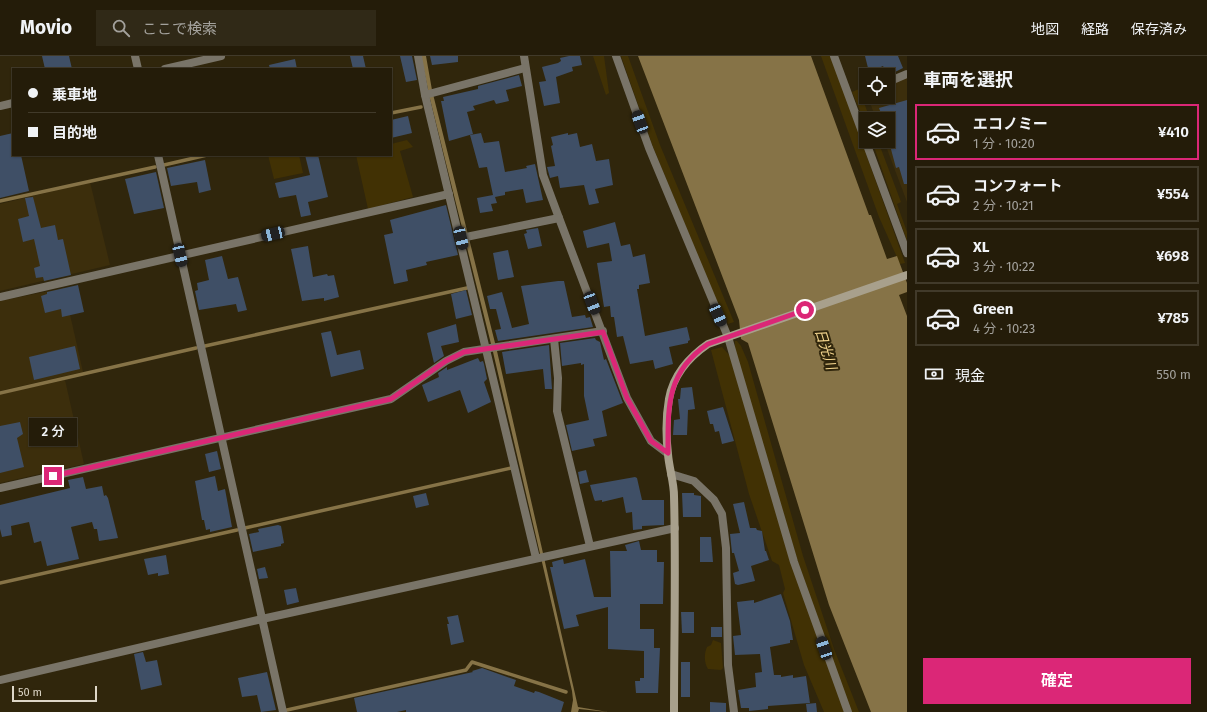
<!DOCTYPE html>
<html lang="ja">
<meta charset="utf-8">
<style>
:root{--surface:#241c09;--page:#302917;--text:#f1f3f6;--muted:#a3a19c;--line:#413a2a;--accent:#db2777}
body{margin:0;font-family:"Fira Sans","Noto Sans JP",sans-serif;background:var(--page);color:var(--text);height:100vh;display:flex;flex-direction:column;font-size:15px;white-space:nowrap}
*{box-sizing:border-box;margin:0}
p{font-size:13px;color:var(--muted)}
.icon{flex:none;width:22px;height:22px;fill:none;stroke:currentColor;stroke-width:2;stroke-linecap:round;stroke-linejoin:round}
.map{position:relative;flex:1;overflow:hidden}
.panel{display:flex;flex-direction:column;background:var(--surface);width:300px}
.panel>*{flex:none}
.guide{position:absolute;left:12px;top:12px;width:380px;height:88px;border-radius:0px;box-shadow:0 1px 3px #0004,0 0 0 1px var(--line);display:grid;align-content:center;height:88px;padding:0 16px;background:var(--surface)}
.controls{position:absolute;left:859px;top:12px;display:grid;gap:8px}
.controls a{display:grid;place-items:center;width:36px;height:36px;border-radius:0px;background:var(--surface);box-shadow:0 1px 3px #0004,0 0 0 1px var(--line);font-size:20px}
.scale{position:absolute;left:12px;bottom:10px;width:85px;box-sizing:border-box;padding-left:4px;border:2px solid #ded7c8;border-top:0;font-size:11px;line-height:14px;white-space:nowrap;color:#ded7c8;-webkit-text-stroke:3px #30260c;paint-order:stroke}
.end{position:absolute;width:18px;height:18px;margin:-9px;border:5px solid #db2777;background:#fff;box-shadow:0 0 0 2px #fff}
.from{border-radius:50%}
.bubble{position:absolute;height:28px;border-radius:0px;background:var(--surface);box-shadow:0 1px 3px #0004,0 0 0 1px var(--line);font-size:13px;font-weight:600;line-height:28px;text-align:center}
.car{position:absolute;width:12px;height:24px;margin:-12px -6px;border-radius:5px;box-shadow:0 0 3px 1px #0007;background:linear-gradient(#222 24%,#8ab4d8 0 40%,#222 0 76%,#8ab4d8 0 86%,#222 0)}
.guide b{display:flex;align-items:center;gap:14px;height:38px;font-size:15px}
.guide b+b{border-top:1px solid var(--line)}
.guide i{width:10px;height:10px;background:var(--text)}
ul{padding:0;list-style:none}
li{display:flex;align-items:center;gap:12px;height:56px;margin:0 8px 6px;padding:0 8px;border:2px solid var(--line);border-radius:0px}
li div{flex:1}
li b{display:block;font-size:15px}
li em{font-style:normal;font-weight:600}
li.active{border-color:var(--accent)}
li>.icon{width:36px;height:36px;stroke-width:1.5}
h2{padding:0 16px;font-size:18px;line-height:48px}
.pay{display:flex;align-items:center;gap:10px;height:44px;padding:0 16px;font-size:15px}
.pay p{margin-inline-start:auto}
.primary-button{display:flex;gap:8px;margin-top:auto;padding:8px 16px}
.primary-button a{flex:1;height:46px;border-radius:0px;background:var(--accent);color:#fff;font-size:16px;font-weight:600;line-height:46px;text-align:center}
header{display:flex;align-items:center;gap:24px;box-sizing:border-box;height:56px;padding:0 20px;background:var(--surface);border-bottom:1px solid var(--line)}
header strong{font-size:19px}
nav{display:flex;gap:22px;margin-inline-start:auto;font-size:14px}
.search{width:280px;height:36px;background:var(--page);display:flex;align-items:center;gap:10px;box-sizing:border-box;padding:0 14px;border-radius:0px;color:var(--muted);font-size:15px}
main{display:flex;flex:1;min-height:0}
.map>svg:first-child{display:block}
.built{fill:#3c2e0c}
.green{fill:#413104}
.water{fill:#867347}
.lines{fill:none;stroke-linecap:round;stroke-linejoin:round}
.stream{stroke:#867347;stroke-width:3.5}
.building{fill:#3f4f66}
.street{stroke:#797468;stroke-width:8}
.secondary{stroke:#a8a08c;stroke-width:8}
.route{stroke:#db2777;stroke-width:5}
.labels{text-anchor:middle;stroke-width:4;stroke-linejoin:round;paint-order:stroke}
.water-label{font-size:14px;font-style:italic;fill:#f2d48d;stroke:#30260c}
</style>
<header>
<strong>Movio</strong>
<div class="search"><svg class="icon" aria-label="search" viewBox="0 0 24 24"><circle cx="10" cy="10" r="6"/><path d="M15 15l6 6"/></svg>ここで検索</div>
<nav><a>地図</a><a>経路</a><a>保存済み</a></nav>
</header>
<main>
<div class="map">
<svg width="907" height="656" viewBox="0 0 907 656">
<rect width="100%" height="100%" fill="#30260c"/>
<!-- built -->
<g class="built">
<path d="M907 20V146L884 85H888V63H876L868 41H888V28Z"/>
<path d="M90 126 110 209 0 235V148Z"/>
<path d="M64 232 83 316 0 335V245Z"/>
<path d="M65 324 84 408 0 427V338Z"/>
</g>
<!-- green -->
<g class="green">
<path d="M593 0H604L609 37 606 39Z"/>
<path d="M621 0H628L660 89 734 266 728 268 718 249 653 91Z"/>
<path d="M821 0H831L905 207 900 208 879 161Z"/>
<path d="M859 33 870 63H866V69L852 36Z"/>
<path d="M407 84 413 91 400 95 413 141 368 153 356 99H391V88Z"/>
<path d="M872 85H878L901 146 897 148 907 176V185Z"/>
<path d="M268 99H299L303 117 274 123Z"/>
<path d="M735 285H737L741 290 748 306 803 500 834 593 859 656H851L798 506 735 294Z"/>
<path d="M722 291 730 300 846 656H824L804 609 783 537 785 533 779 509 772 505 749 438 711 294Z"/>
<path d="M713 584 721 587 723 612 721 614 708 613C704 607 704 597 707 591L711 589Z"/>
</g>
<!-- water -->
<g class="water">
<path d="M421 0H426L432 34 497 295 578 651 608 656 579 653 578 656H571L573 644 572 635 493 296 430 43Z"/>
<path d="M638 0H811L869 159H871L887 203 897 200 907 227V236L899 239 907 260V656H871L829 549 748 287 741 283 739 264Z"/>
</g>
<g class="lines">
<!-- stream -->
<g class="stream">
<path d="M391 57 421 51"/>
<path d="M164 109 207 99"/>
<path d="M0 145 155 111"/>
<path d="M205 290 467 232"/>
<path d="M0 337 196 292"/>
<path d="M245 472 511 412"/>
<path d="M0 527 237 474"/>
<path d="M287 654 466 614 472 606 566 636"/>
</g>
</g>
<!-- building -->
<g class="building">
<path d="M42 0H69L72 13H45Z"/>
<path d="M350 0H363L366 13H353Z"/>
<path d="M400 0H412L417 24 406 26Z"/>
<path d="M430 0H458V6L432 9Z"/>
<path d="M569 0H580L582 9 572 11 573 15 556 21 560 47 544 50 539 26 546 25 542 11 558 7 561 5 560 2Z"/>
<path d="M865 0H898L903 12 895 16 893 11 885 14 883 10 869 16Z"/>
<path d="M295 3 297 13H270L269 9Z"/>
<path d="M519 19 522 30 506 34 509 45 496 48 494 44 473 50 475 54 467 56 473 78 449 85 441 45H444L443 41 478 33V30Z"/>
<path d="M907 44V128H904L899 111 896 112 888 82V63H883L879 52Z"/>
<path d="M408 60 412 77 391 82V64Z"/>
<path d="M13 77V99H21L29 135 0 142V80Z"/>
<path d="M481 77 484 87 499 85 505 116 527 112 526 110 535 108 543 144 526 147 523 133 505 136V139L495 141 497 147 491 148 493 155 480 157 477 142 493 139 487 111 479 112 470 79Z"/>
<path d="M568 77V79L577 77 580 91 592 88 596 105 609 103 613 129 595 133 599 147 589 149 584 129 560 132 558 120 550 122 547 111 555 110 551 90 553 89 551 81Z"/>
<path d="M305 99H318L328 141 308 146 311 159 301 161 296 139 279 142 275 127 310 119Z"/>
<path d="M205 104 211 134 199 137 197 126 171 130 167 112Z"/>
<path d="M156 116 164 152 134 158 125 123Z"/>
<path d="M33 141 41 172 55 169 58 184 63 183 71 219 44 225 43 221 36 222 34 212 40 210 34 183 23 186 18 163 29 160 25 142Z"/>
<path d="M446 149 458 199 426 206 427 209 406 214 408 225 394 228 384 179 393 177 390 164Z"/>
<path d="M615 166 621 190 630 188 633 201 645 198 650 227 639 229V233H637L645 280 687 271 690 284 688 285V287L669 291 673 308 655 313 653 304 630 308 623 280 617 281 614 261H611L610 250 604 251 597 207 612 205 609 187 587 192 583 175Z"/>
<path d="M538 172 542 190 528 193 524 178 527 177 526 174Z"/>
<path d="M308 190 313 221 327 218 328 220 334 219 339 241 324 245V242L302 245 291 193Z"/>
<path d="M508 194 514 221 498 224 493 197Z"/>
<path d="M222 200 228 223 238 221 247 254 238 256 236 248 199 254 195 235 198 234 197 227 209 224 205 204Z"/>
<path d="M558 225H564L572 261 585 259 586 262 590 261 593 271 498 285 495 274 501 273 496 253H490L487 240 502 236 512 272 529 268 521 230Z"/>
<path d="M78 229 84 256 62 261 61 253 45 257 41 240 47 238V236Z"/>
<path d="M466 234 472 259 456 263 451 238Z"/>
<path d="M456 268 459 286 441 290 444 300 434 307 427 277Z"/>
<path d="M331 275 337 299 360 294 364 313 331 321 321 277Z"/>
<path d="M595 282 596 284 600 286 604 304 606 303 623 347 602 355 607 380 593 383 595 390 572 395 566 369 589 364 584 340V308L581 309V307L562 310 560 287Z"/>
<path d="M549 289 552 333H545L543 313 506 318 502 296Z"/>
<path d="M75 290 80 313 34 324 29 301Z"/>
<path d="M478 302 480 306 483 305 484 308 487 323 484 326 491 346 468 357 460 334 428 346 422 329 439 321 438 317 447 311V314Z"/>
<path d="M692 331 695 353 688 354 687 379H673L674 364 680 363 678 343H680L681 332Z"/>
<path d="M723 351 734 385 722 388 719 375 715 376 713 368H710L707 355Z"/>
<path d="M20 366 23 378 17 382 24 411 0 417V370Z"/>
<path d="M217 395 221 413 209 416 205 398Z"/>
<path d="M586 414 589 426 580 428 578 416Z"/>
<path d="M215 420 218 435 225 433 232 471 210 476V473L206 474 204 464H202L195 425Z"/>
<path d="M83 421 86 433 102 430 104 440 106 439 108 442 118 482 99 485 97 473H94L92 466 71 471 79 503 47 510 41 485 34 487 29 466 11 470 12 479 2 481 0 473V449L70 432 68 424Z"/>
<path d="M635 421 637 422 642 444H664V469L642 470V473L633 474 632 456 626 457 623 441 602 446V444L595 445 594 443 590 429Z"/>
<path d="M426 437 429 449 416 452 413 440Z"/>
<path d="M682 437H694V439L701 440V461H683Z"/>
<path d="M744 446 750 472H756L757 474 762 475 765 495H766L769 504 751 510 755 525 738 529 735 528 733 517 739 515 734 497H732L730 478 740 477 733 448Z"/>
<path d="M278 469 281 470 284 487 281 488V490L253 496 249 478 259 476 258 473Z"/>
<path d="M700 481H711L713 506H700Z"/>
<path d="M639 485 641 494H657V506H664L663 548H640V573H654V592H660L658 637H636L635 625H640V622H644V595L608 593V551L576 559 579 570 564 573 550 511H553L552 506 563 503 564 508 585 503 594 541H611L610 495H627L625 489Z"/>
<path d="M166 499 169 518 158 520V517L148 519 144 503Z"/>
<path d="M265 511 268 522 259 523 257 513Z"/>
<path d="M296 532 299 546 287 549 284 534Z"/>
<path d="M781 538 790 565 793 584H790V587L770 591 774 619H781V621L793 619V622L806 620 810 647 768 650V653L749 655V652H741L738 634 756 631 755 617 762 616 760 598 735 599 733 580 741 579 737 546 754 544V547Z"/>
<path d="M681 556H694V577H682Z"/>
<path d="M458 559 464 586 451 589 447 568H449L447 561Z"/>
<rect x="711" y="571" width="11" height="10"/>
<path d="M143 596 146 606 157 604 162 629 141 634 134 598Z"/>
<rect x="681" y="606" width="9" height="35"/>
<path d="M482 612 516 624 514 630 534 637 535 635 539 636 564 646 561 656H406V654L397 656H357L354 642 473 616 472 615Z"/>
<path d="M267 616 276 654 261 656 257 639 242 641 238 622Z"/>
<path d="M710 646 726 647V656H710Z"/>
<path d="M816 647 817 656H807L806 648Z"/>
</g>
<g class="lines">
<!-- street -->
<g class="street">
<path d="M135 0 138 13"/>
<path d="M418 0 425 39 536 502"/>
<path d="M524 0 543 119 559 162 627 342 651 385 667 397"/>
<path d="M616 0 649 92 728 281 794 506 848 656"/>
<path d="M834 0 907 197"/>
<path d="M165 13 221 0"/>
<path d="M888 26 907 18"/>
<path d="M425 39 525 12"/>
<path d="M0 50 13 47"/>
<path d="M158 99 283 656"/>
<path d="M461 182 559 162"/>
<path d="M0 241 449 138"/>
<path d="M554 283 558 322 557 355 590 490"/>
<path d="M671 418 694 425 714 444 722 458 726 492 728 609 734 656"/>
<path d="M0 432 391 343 446 305 464 296 603 275"/>
<path d="M0 624 262 563 675 472"/>
</g>
<!-- secondary -->
<path class="secondary" d="M674 656C674 584 676 512 674 440 674 426 669 412 668 398 666 381 666 360 669 343 673 320 689 301 708 288L907 219"/>
</g>
<g class="lines">
<!-- route -->
<path class="route" d="M53 420 391 343 446 305 464 296 603 276 627 342 651 385 668 397C668 351 666 316 708 288L805 254"/>
</g>
<g class="labels">
<!-- water labels -->
<g class="water-label">
<text transform="translate(826 293) rotate(73)" y="5">日光川</text>
</g>
</g>
</svg>
<div class="controls">
<a><svg class="icon" aria-label="locate" viewBox="0 0 24 24"><circle cx="12" cy="12" r="6"/><path d="M12 2v4M12 18v4M2 12h4M18 12h4"/></svg></a>
<a><svg class="icon" aria-label="layers" viewBox="0 0 24 24"><path d="M12 4l9 5-9 5-9-5zM3 14l9 5 9-5"/></svg></a>
</div>
<div class="scale">50 m</div>
<i class="end from" style="left:805px;top:254px"></i>
<i class="end" style="left:53px;top:420px"></i>
<div class="bubble" style="left:29px;top:362px;width:48px">2 分</div>
<i class="car" style="left:640px;top:66px;rotate:340deg"></i>
<i class="car" style="left:273px;top:178px;rotate:257deg"></i>
<i class="car" style="left:461px;top:182px;rotate:167deg"></i>
<i class="car" style="left:180px;top:199px;rotate:167deg"></i>
<i class="car" style="left:592px;top:247px;rotate:159deg"></i>
<i class="car" style="left:718px;top:259px;rotate:156deg"></i>
<i class="car" style="left:824px;top:592px;rotate:341deg"></i>
<div class="guide">
<b><i class="from"></i>乗車地</b>
<b><i></i>目的地</b>
</div>
</div>
<section class="panel">
<h2>車両を選択</h2>
<ul>
<li class="active"><svg class="icon" aria-label="car" viewBox="0 0 24 24"><path d="M5 17H2v-5l4-1 3-4h7l3 4 3 1v5h-3M9 17h6M6 11h13"/><circle cx="7" cy="17" r="2"/><circle cx="17" cy="17" r="2"/></svg><div><b>エコノミー</b><p>1 分 · 10:20</p></div><em>¥410</em></li>
<li><svg class="icon" aria-label="car" viewBox="0 0 24 24"><path d="M5 17H2v-5l4-1 3-4h7l3 4 3 1v5h-3M9 17h6M6 11h13"/><circle cx="7" cy="17" r="2"/><circle cx="17" cy="17" r="2"/></svg><div><b>コンフォート</b><p>2 分 · 10:21</p></div><em>¥554</em></li>
<li><svg class="icon" aria-label="car" viewBox="0 0 24 24"><path d="M5 17H2v-5l4-1 3-4h7l3 4 3 1v5h-3M9 17h6M6 11h13"/><circle cx="7" cy="17" r="2"/><circle cx="17" cy="17" r="2"/></svg><div><b>XL</b><p>3 分 · 10:22</p></div><em>¥698</em></li>
<li><svg class="icon" aria-label="car" viewBox="0 0 24 24"><path d="M5 17H2v-5l4-1 3-4h7l3 4 3 1v5h-3M9 17h6M6 11h13"/><circle cx="7" cy="17" r="2"/><circle cx="17" cy="17" r="2"/></svg><div><b>Green</b><p>4 分 · 10:23</p></div><em>¥785</em></li>
</ul>
<div class="pay"><svg class="icon" aria-label="cash" viewBox="0 0 24 24"><path d="M3 7h18v10H3z"/><circle cx="12" cy="12" r="2"/></svg>現金<p>550 m</p></div>
<div class="primary-button"><a>確定</a></div>
</section>
</main>
